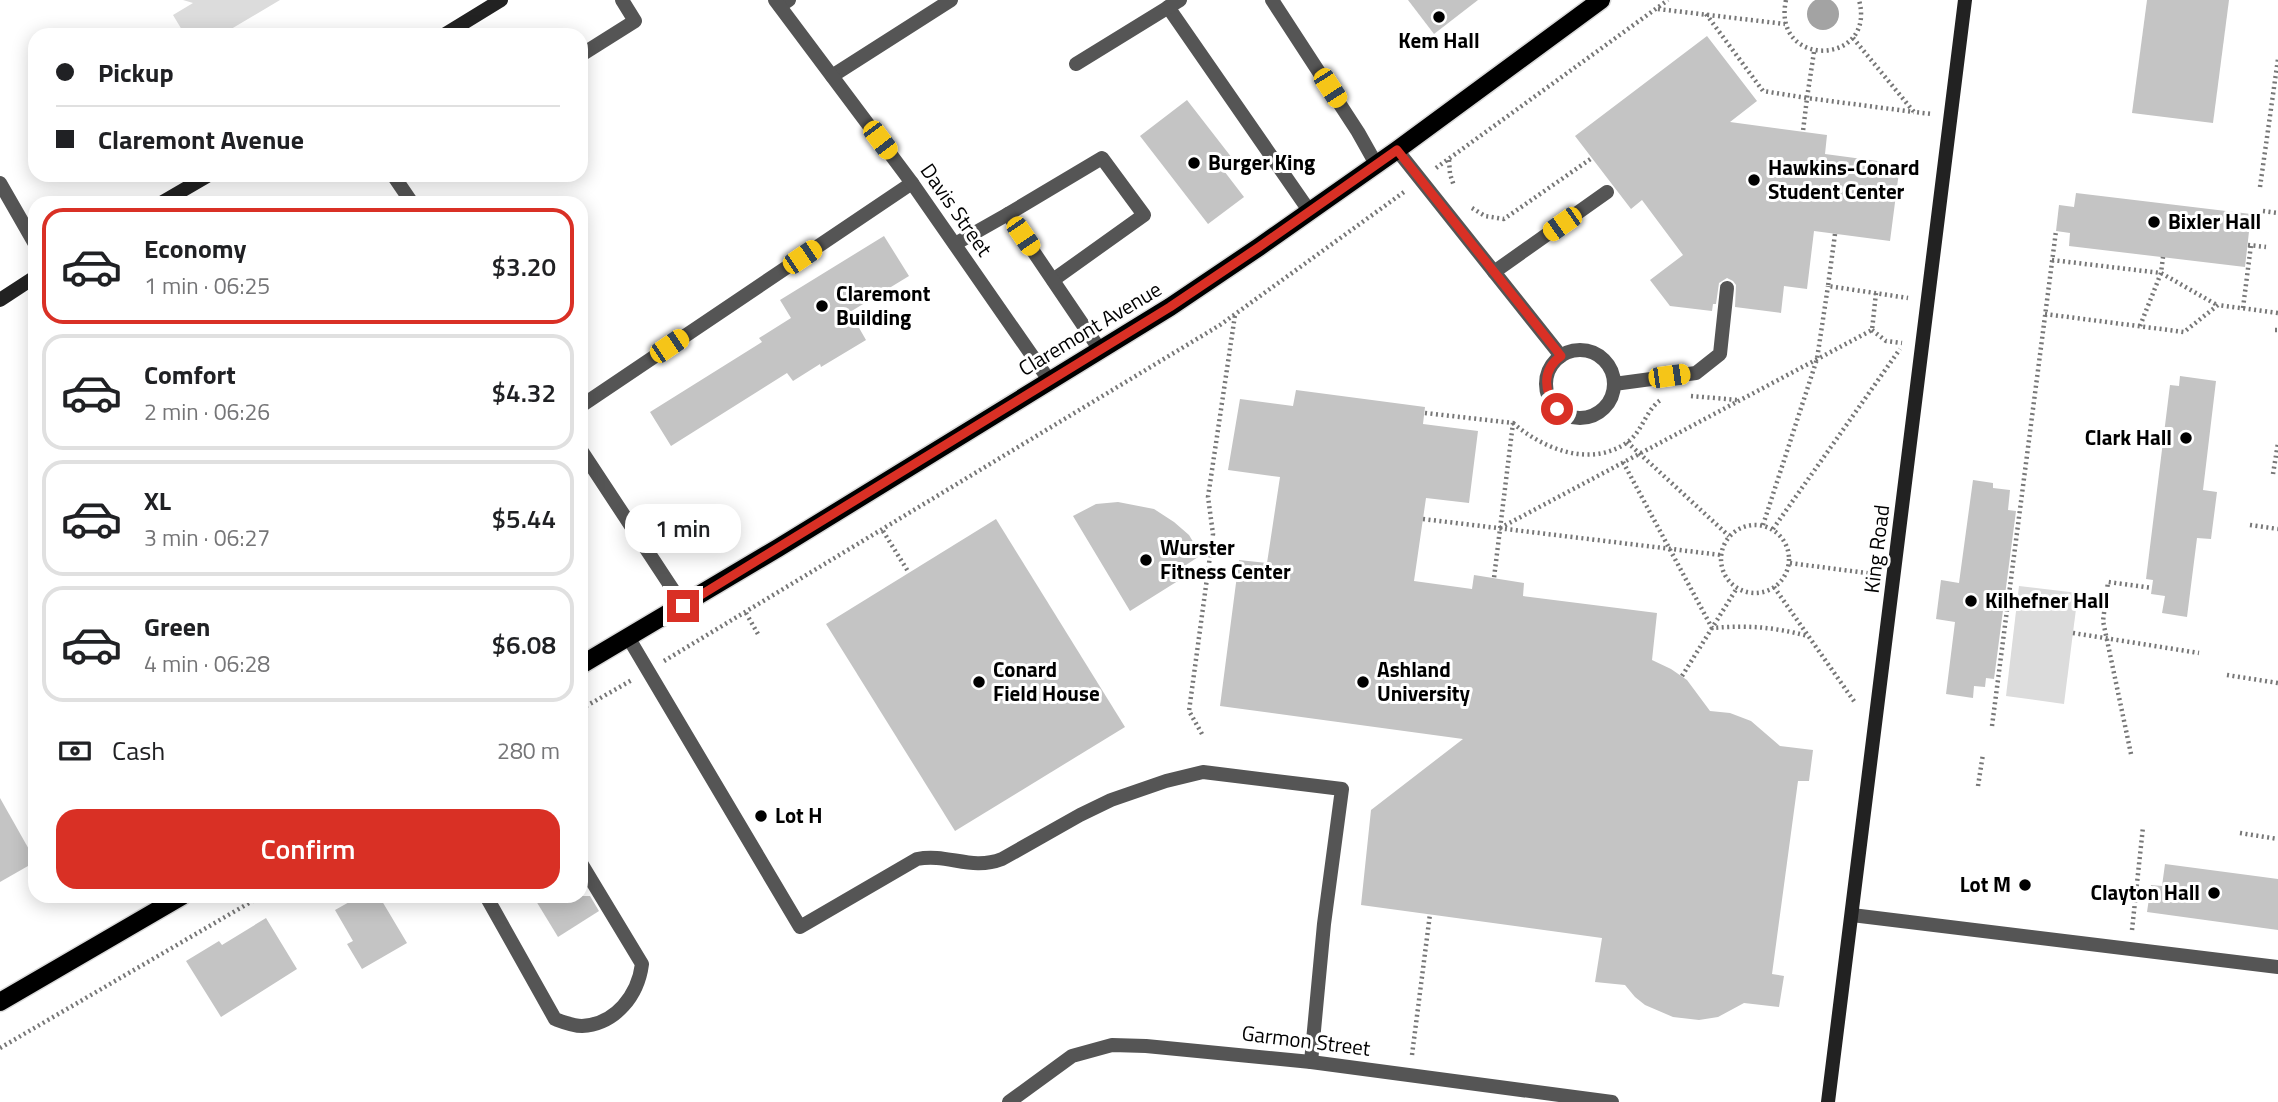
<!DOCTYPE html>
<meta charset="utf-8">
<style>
:root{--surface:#fff;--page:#f6f6f6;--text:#202124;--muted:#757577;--line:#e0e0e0;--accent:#d93025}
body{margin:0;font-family:"Titillium Web",sans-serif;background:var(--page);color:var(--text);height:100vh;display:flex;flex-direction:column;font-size:26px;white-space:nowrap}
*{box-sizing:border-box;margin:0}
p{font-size:23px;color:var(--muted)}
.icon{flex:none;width:38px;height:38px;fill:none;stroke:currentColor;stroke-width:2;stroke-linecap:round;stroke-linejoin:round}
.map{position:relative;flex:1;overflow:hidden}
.panel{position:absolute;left:28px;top:196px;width:560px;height:707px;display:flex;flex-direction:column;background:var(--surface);border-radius:21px;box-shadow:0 4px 18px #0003}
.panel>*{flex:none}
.hud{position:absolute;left:28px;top:28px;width:560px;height:154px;border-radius:21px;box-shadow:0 4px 18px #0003;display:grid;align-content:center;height:154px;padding:0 28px;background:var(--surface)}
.end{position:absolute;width:32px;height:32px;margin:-16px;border:9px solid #d93025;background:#fff;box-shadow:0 0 0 4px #fff}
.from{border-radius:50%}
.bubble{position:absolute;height:49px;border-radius:21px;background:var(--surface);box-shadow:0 4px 18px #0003;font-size:23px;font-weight:600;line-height:49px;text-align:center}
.car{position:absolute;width:21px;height:42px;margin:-21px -10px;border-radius:9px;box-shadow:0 0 5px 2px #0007;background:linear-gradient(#f5c518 24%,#345 0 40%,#f5c518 0 76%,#345 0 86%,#f5c518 0)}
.hud b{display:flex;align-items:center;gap:24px;height:66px;font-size:26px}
.hud b+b{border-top:2px solid var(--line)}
.hud i{width:18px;height:18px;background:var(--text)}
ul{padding:12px 0 0;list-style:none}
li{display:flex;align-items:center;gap:21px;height:116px;margin:0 14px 10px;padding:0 14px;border:4px solid var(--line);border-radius:21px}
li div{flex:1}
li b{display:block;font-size:26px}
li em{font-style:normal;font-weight:600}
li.on{border-color:var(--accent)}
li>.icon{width:63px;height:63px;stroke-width:1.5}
.pay{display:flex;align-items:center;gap:18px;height:77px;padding:0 28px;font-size:26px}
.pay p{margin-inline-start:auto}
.primary-button{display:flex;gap:14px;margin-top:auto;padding:14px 28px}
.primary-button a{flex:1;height:80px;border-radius:21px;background:var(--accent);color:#fff;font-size:28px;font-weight:600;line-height:80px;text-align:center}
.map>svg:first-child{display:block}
.green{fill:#dcdcdc}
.water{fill:#a3a3a3}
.building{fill:#c4c4c4}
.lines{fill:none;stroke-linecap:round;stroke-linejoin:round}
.primary-casing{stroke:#dbdbdb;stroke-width:21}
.path{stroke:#777;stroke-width:4.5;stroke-dasharray:2 3.5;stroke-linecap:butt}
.lane{stroke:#555;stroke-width:14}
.street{stroke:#555;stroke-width:14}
.secondary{stroke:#222;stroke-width:14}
.primary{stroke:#000;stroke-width:18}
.route{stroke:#d93025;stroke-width:9}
.poi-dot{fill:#000;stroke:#fff;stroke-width:2.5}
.labels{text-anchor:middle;stroke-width:6;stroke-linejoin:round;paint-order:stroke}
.poi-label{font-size:21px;font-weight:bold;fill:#000;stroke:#fff;text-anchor:start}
.street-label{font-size:21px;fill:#000;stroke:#fff}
</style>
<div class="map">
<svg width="2278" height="1102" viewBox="0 0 2278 1102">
<rect width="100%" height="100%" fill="#fff"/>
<!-- green -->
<g class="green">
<path d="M183 0H280L221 35H185L173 15 193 3Z"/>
<path d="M2019 586 2078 593 2064 704 2006 696Z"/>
</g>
<!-- water -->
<circle class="water" cx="1823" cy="14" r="16"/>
<!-- building -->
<g class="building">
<path d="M1408 0H1478L1434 34Z"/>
<path d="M2147 0H2229L2213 123 2132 113Z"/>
<path d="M1707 36 1757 101 1730 122 1827 135 1825 154 1900 164 1890 241 1814 231 1807 289 1784 286 1781 313 1735 307 1736 285 1733 281 1727 278 1719 283 1716 304H1713L1712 311 1670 306 1650 280 1683 255 1642 200 1631 209 1575 136Z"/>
<path d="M1187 100 1232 158 1221 167 1244 197 1208 224 1140 136Z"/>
<path d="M2076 193 2251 214 2245 267 2069 246 2070 233 2056 231 2059 205 2074 207Z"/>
<path d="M884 236 909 276 850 312 866 340 821 367 820 364 793 381 787 373 671 446 650 412 762 342 759 338 791 318 780 300Z"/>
<path d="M2180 376 2216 381 2203 490 2217 492 2211 539 2197 538 2187 617 2162 613 2165 596 2151 594 2153 580 2146 579 2170 385 2179 386Z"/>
<path d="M1296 390 1425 407 1423 424 1478 431 1469 503 1426 498 1414 581 1472 589 1474 575 1524 583 1523 596 1657 613 1652 660 1671 669 1687 680 1710 711 1730 713 1751 721 1780 746 1813 750 1809 781H1798L1772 974 1784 976 1779 1007 1744 1003 1718 1017 1699 1020 1673 1017 1645 1005 1635 997 1625 985 1595 982 1602 938 1361 905 1371 810 1463 739 1220 706 1239 560 1267 563 1280 477 1228 470 1240 399 1293 406Z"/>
<path d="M1973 480 1993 483V488L2010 490 2008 510 2016 511 1994 679 1986 678 1985 687 1974 686 1973 698 1946 694 1955 622 1936 619 1941 580 1959 583Z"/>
<path d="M1118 502 1154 509 1174 522 1189 535 1201 555 1186 565 1189 574 1130 611 1073 516 1096 504Z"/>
<path d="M996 519 1125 727 955 831 826 624Z"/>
<path d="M0 798 35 860V862L0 882Z"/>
<path d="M2165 864 2278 879V930L2147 912 2151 885 2162 886Z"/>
<path d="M360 896H379L407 943 362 969 347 944 353 941 335 910Z"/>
<path d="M533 896H590L599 911 558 937Z"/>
<path d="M266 918 297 969 221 1017 186 961 219 941 222 945Z"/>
</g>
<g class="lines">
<defs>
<g id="primary">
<path d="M581 665 778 548 1170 307 1259 247 1397 150 1601 0"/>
<path d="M0 1002 182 896"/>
</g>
</defs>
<!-- primary casing -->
<use href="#primary" class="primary-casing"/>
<!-- path -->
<g class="path">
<path d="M1786 0C1771 69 1877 66 1859 0"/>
<path d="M1658 9 1785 24"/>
<path d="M1706 14 1763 91 1807 98 1803 131"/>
<path d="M1853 38 1914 112 1932 114"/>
<path d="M1814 52 1807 98 1914 112"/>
<path d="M1449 160 1450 174 1454 186"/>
<path d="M1436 168 1668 0"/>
<path d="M2260 187 2278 59"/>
<path d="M1472 208 1485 216 1504 219 1592 158"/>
<path d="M2263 211 2278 213"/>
<path d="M1835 234 1828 286 1908 298"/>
<path d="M2248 245 2266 247"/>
<path d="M2052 260 2161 273 2217 305"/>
<path d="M2243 308 2251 245"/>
<path d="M2045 314 2184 332 2218 305 2278 313"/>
<path d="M2140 326 2161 273 2163 257"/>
<path d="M1872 330 1886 341 1902 343"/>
<path d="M2275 330H2278"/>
<path d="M1691 396 1738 400"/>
<path d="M1425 413 1513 423 1494 578"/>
<path d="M1513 423C1543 449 1592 469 1629 441 1643 430 1646 409 1662 399"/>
<path d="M1627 442 1729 536"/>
<path d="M1623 462 1712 628C1749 625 1773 627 1808 636"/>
<path d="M2273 474 2278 443"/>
<path d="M1423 519 1721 555"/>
<circle cx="1755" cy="559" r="34"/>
<path d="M1763 525 1817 359 1828 286"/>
<path d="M2250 525 2278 529"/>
<path d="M1500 528 1872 330 1876 293"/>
<path d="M1773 529 1900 349"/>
<path d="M883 531 909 573"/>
<path d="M1790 563 1874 574"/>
<path d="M1774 587 1856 704"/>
<path d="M746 613 758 634"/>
<path d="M2073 633 2199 653"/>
<path d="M664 661 1220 325 1404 192"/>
<path d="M2227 675 2278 683"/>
<path d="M1682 676 1737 588"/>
<path d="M581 709 632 680"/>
<path d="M1992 726 2056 231"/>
<path d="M1202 734 1189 711 1213 534 1208 497 1235 315"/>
<path d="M2131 754 2103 621 2108 582 2152 588"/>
<path d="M1978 786 1983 754"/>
<path d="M2240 833 2278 839"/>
<path d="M2135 898 2149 899"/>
<path d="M2132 930 2143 827"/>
<path d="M0 1048 261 896"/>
<path d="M1412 1055 1430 914"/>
</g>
<!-- lane -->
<g class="lane">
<path d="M780 6 789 0"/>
<path d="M1168 7 1310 212"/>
<path d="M581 55 635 21 622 0"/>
<path d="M1076 64 1180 0"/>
<path d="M832 76 951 0"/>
<path d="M1008 214 1102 158 1144 215 1053 280"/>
<path d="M955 244 1008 214 1100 350"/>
<path d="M1494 272 1607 192"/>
<path d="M1614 384 1696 373 1720 354 1727 288"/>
<path d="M581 406 912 183"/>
<path d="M628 637 800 927 917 859C948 853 971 871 1002 859L1080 815 1111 800 1166 781 1203 772 1342 789 1324 924 1311 1062"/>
<path d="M486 896 555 1019C563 1022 573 1026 582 1026 616 1024 638 995 642 964L581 863"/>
<path d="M1852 915 2278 967"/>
</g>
<!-- street -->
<g class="street">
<path d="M775 0 912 183 1049 380"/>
<path d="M1272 0 1358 132 1376 164"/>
<path d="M1397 150 1561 356"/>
<path d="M393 175 412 203"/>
<path d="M0 183 35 244"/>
<circle cx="1580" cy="384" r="34"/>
<path d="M581 450 683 605"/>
<path d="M1009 1102 1072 1056 1112 1045 1146 1046 1311 1062 1612 1102"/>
</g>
<!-- secondary -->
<g class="secondary">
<path d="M444 35 501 0"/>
<path d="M161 203 209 175"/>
<path d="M0 300 35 277"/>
<path d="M1828 1102 1965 0"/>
</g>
<!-- primary -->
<use href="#primary" class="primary"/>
</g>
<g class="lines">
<!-- route -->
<path class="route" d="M683 606 1170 307 1259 247 1397 150 1561 356C1541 370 1544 392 1557 409"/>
</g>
<!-- markers -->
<g class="poi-dot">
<circle cx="1439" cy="17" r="7"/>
<circle cx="1194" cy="163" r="7"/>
<circle cx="1754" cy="180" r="7"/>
<circle cx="2154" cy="222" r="7"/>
<circle cx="822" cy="306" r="7"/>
<circle cx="2186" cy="438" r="7"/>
<circle cx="1146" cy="560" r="7"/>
<circle cx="1971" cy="601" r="7"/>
<circle cx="979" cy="682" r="7"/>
<circle cx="1363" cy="682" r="7"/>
<circle cx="761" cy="816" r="7"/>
<circle cx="2025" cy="885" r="7"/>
<circle cx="2214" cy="893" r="7"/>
</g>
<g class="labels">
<!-- poi labels -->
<g class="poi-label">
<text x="1439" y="48" text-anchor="middle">Kem Hall</text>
<text x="1208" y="170">Burger King</text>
<text x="1768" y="175">Hawkins-Conard<tspan x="1768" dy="24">Student Center</tspan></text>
<text x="2168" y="229">Bixler Hall</text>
<text x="836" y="301">Claremont<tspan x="836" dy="24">Building</tspan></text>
<text x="2172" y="445" text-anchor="end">Clark Hall</text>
<text x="1160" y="555">Wurster<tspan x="1160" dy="24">Fitness Center</tspan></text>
<text x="1985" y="608">Kilhefner Hall</text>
<text x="993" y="677">Conard<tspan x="993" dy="24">Field House</tspan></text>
<text x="1377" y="677">Ashland<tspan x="1377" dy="24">University</tspan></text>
<text x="775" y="823">Lot H</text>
<text x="2011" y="892" text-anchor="end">Lot M</text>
<text x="2200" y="900" text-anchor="end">Clayton Hall</text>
</g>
<!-- street labels -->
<g class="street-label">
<text transform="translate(956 210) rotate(55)" y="7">Davis Street</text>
<text transform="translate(1090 329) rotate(-31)" y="7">Claremont Avenue</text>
<text transform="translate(1877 549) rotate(-83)" y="7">King Road</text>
<text transform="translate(1306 1041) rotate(7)" y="7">Garmon Street</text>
</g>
</g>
</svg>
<i class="end from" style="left:1557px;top:409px"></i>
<i class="end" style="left:683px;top:606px"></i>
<div class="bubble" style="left:625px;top:504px;width:116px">1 min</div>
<i class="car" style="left:1330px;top:88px;rotate:147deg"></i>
<i class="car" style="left:880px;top:140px;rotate:143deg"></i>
<i class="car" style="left:1562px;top:224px;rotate:235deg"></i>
<i class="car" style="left:1023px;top:236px;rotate:146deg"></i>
<i class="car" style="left:802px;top:257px;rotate:56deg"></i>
<i class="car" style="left:669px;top:346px;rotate:56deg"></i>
<i class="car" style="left:1669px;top:376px;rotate:82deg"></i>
<div class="hud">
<b><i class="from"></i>Pickup</b>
<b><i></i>Claremont Avenue</b>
</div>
<section class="panel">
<ul>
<li class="on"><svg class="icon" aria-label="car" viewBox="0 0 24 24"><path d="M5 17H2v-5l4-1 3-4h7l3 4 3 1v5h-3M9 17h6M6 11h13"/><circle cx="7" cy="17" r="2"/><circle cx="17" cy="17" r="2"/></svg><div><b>Economy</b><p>1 min · 06:25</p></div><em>$3.20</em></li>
<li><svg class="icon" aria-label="car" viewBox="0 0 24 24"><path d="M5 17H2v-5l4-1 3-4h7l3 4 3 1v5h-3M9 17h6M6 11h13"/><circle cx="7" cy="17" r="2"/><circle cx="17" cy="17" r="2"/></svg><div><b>Comfort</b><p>2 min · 06:26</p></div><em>$4.32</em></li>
<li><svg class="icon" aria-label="car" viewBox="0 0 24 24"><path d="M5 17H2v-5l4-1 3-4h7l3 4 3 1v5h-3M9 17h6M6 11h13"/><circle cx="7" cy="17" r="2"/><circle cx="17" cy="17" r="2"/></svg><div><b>XL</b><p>3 min · 06:27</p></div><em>$5.44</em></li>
<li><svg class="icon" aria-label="car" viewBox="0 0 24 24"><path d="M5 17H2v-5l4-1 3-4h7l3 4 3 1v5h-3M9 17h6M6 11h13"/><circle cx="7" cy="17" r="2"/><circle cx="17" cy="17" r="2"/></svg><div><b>Green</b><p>4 min · 06:28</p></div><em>$6.08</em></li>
</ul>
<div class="pay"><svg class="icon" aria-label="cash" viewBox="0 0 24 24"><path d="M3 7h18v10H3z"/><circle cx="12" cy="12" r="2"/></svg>Cash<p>280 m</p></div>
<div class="primary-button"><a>Confirm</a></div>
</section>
</div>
